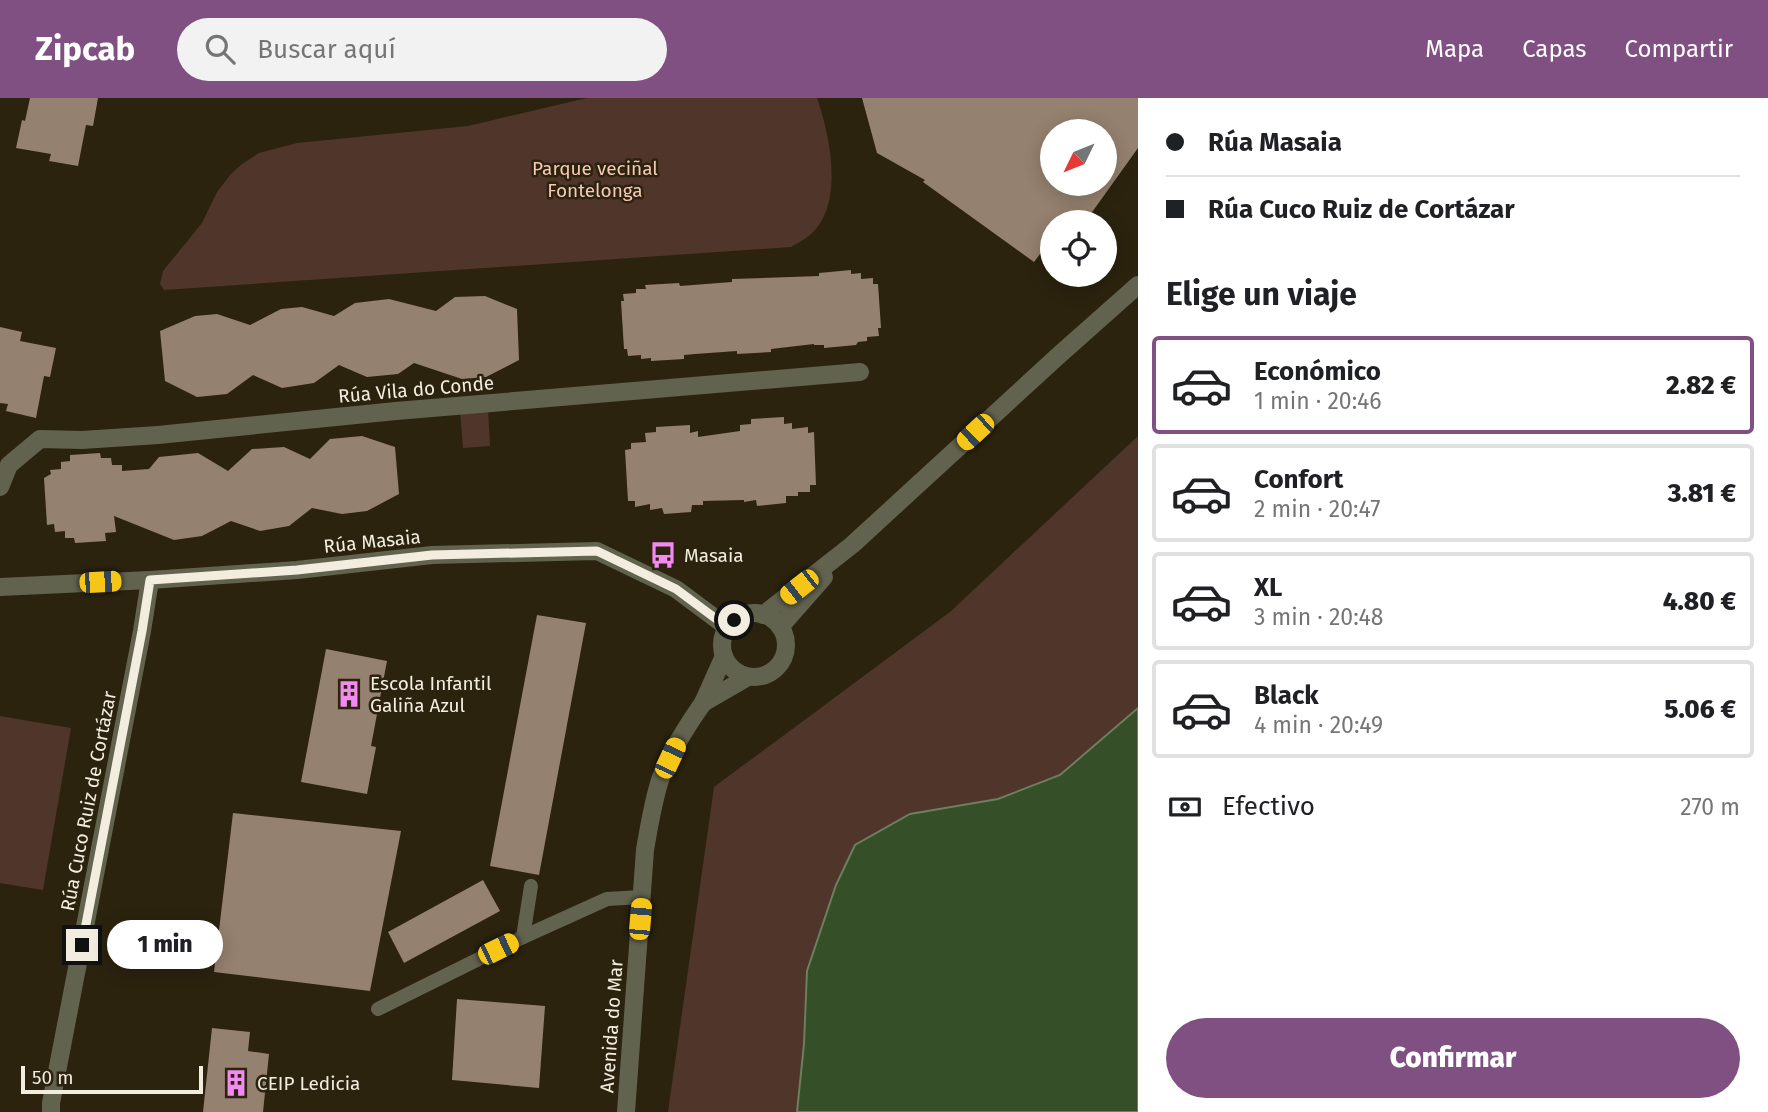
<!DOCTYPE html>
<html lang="es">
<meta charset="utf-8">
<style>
:root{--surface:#fff;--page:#f2f2f2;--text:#202124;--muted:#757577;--line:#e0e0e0;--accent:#7f5081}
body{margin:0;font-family:"Fira Sans",sans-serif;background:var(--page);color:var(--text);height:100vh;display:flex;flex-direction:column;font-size:26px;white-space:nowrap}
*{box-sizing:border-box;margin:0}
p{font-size:23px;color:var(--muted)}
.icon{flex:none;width:38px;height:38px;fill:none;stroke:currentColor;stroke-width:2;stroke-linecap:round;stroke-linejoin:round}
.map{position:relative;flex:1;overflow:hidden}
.drawer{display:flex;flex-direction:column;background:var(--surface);width:630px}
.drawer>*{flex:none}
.hud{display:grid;align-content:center;height:154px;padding:0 28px;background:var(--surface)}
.needle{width:46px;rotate:227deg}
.controls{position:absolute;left:1040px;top:21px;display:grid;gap:14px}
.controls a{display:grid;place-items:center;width:77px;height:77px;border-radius:50%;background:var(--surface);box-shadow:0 4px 18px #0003;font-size:35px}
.scale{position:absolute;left:21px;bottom:18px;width:182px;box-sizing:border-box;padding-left:7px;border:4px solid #f3ede0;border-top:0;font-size:19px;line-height:24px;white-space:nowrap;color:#f3ede0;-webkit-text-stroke:5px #2b230e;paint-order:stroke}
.end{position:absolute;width:32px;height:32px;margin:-16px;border:9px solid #f3ede0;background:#111;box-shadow:0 0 0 4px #111}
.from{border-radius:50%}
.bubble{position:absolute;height:49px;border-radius:24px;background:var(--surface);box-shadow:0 4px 18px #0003;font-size:23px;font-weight:800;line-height:49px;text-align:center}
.car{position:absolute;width:21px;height:42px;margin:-21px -10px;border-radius:9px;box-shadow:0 0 5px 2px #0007;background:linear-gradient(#f5c518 24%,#345 0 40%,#f5c518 0 76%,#345 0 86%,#f5c518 0)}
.hud b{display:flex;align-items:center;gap:24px;height:66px;font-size:26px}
.hud b+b{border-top:2px solid var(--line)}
.hud i{width:18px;height:18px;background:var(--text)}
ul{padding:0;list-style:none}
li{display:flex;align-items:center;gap:21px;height:98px;margin:0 14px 10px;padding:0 14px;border:4px solid var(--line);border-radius:7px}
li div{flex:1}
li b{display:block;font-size:26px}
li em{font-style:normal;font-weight:800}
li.active{border-color:var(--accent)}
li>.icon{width:63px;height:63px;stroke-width:1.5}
h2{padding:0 28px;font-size:32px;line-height:84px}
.pay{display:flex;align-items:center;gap:18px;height:77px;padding:0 28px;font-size:26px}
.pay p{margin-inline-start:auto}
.cta{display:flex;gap:14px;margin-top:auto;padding:14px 28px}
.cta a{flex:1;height:80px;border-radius:42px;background:var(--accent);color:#fff;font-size:28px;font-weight:800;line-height:80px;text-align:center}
header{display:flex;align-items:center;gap:42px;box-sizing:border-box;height:98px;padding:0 35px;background:var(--accent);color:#fff}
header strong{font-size:33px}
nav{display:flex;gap:38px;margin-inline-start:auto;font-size:24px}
.search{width:490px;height:63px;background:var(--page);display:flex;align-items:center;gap:18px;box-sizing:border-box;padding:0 24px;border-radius:38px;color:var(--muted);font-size:26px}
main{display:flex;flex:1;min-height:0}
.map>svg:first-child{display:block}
.green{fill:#50352b}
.water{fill:#354f28;stroke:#6e7e5f;stroke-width:2}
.building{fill:#95816f;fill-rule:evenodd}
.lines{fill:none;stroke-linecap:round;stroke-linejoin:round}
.service{stroke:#62634f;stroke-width:14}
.pedestrian{stroke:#62634f;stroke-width:18}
.minor{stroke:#62634f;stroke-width:18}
.tertiary{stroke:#62634f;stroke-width:18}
.route{stroke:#f3ede0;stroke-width:9}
.labels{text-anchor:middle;stroke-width:5;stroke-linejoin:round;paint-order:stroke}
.park-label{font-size:19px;fill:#f7c7b7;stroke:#2b230e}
.street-label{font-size:19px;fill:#f3ede0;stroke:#2b230e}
.poi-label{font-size:19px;fill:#f3ede0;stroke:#2b230e;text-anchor:start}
</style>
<header>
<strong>Zipcab</strong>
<div class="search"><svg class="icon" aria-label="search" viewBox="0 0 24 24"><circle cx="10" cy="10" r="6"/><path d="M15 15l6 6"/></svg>Buscar aquí</div>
<nav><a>Mapa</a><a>Capas</a><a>Compartir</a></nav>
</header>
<main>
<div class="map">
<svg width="1138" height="1014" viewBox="0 0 1138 1014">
<rect width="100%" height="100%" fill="#2b230e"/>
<!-- green -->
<g class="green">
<path d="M587 0H817C830 37 845 107 810 137 804 142 797 145 791 149L164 192 160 186 163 173 202 125 217 94 231 76 242 66 259 55 297 45 468 28Z"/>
<path d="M488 311 490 348 463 350 460 313Z"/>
<path d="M1138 338V610L1060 677 998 701 910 716 855 747 836 787 807 873 804 946 797 1014H668L714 689 950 514Z"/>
<path d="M0 618 71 630 43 792 0 785Z"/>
</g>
<!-- water -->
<path class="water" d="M1138 610V1014H797L804 946 807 873 836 787 855 747 910 716 998 701 1060 677Z"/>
<!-- building -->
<g class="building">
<path d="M30 0H98L93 28 86 27 78 68 49 63 51 56 16 50 22 22 25 23Z"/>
<path d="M862 0H1138V50L1085 124H1052V140L1034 164 923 84 925 82 877 55ZM1052 33H1104V86H1052Z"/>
<path d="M851 172V176L861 175V181L873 180V186H878L881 230H878L879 238 867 239V243L858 244 856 247 824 250V247H814V246L771 251V254L737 256V253L695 256 684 257V261L651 263V260L641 261V257L628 258 627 251H624L621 203H624L623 196 636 195V191H646L645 187 679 185 680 188 732 184V181L819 178V175Z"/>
<path d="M485 198 517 211 519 262 486 279 462 281 414 265 398 276 367 279 339 267 314 285 282 290 253 277 227 296 197 299 165 283 160 233 195 218 217 216 250 227 281 211 302 209 334 218 355 205 389 201 436 213 455 199Z"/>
<path d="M0 229 22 234 20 243 56 250 50 279 44 278 36 320 6 313 8 306 0 305Z"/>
<path d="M784 319V326L792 325V331L808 329V335L814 334 816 387H810V394H798V398H786V405L757 408 756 402 744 404V402L703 403V407H692L691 414 664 416 662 410 650 412V406L635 409V403H628L625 352 631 351V345L646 344 645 335 656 334V329L690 327V335L698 333V339L740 333V327L751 326V321Z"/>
<path d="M362 338 395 349 399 396 367 413 342 416 312 410 289 428 260 433 231 423 202 438 174 442 114 418 116 434 105 435 106 443 75 445 74 440H65V433L55 434 54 426 47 427 44 380 51 376 50 372 61 371V364L70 363V357L100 355 101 360H111L112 367H122V373L149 371 159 359 198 355 228 373 252 351 284 349 310 361 330 341Z"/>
<path d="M537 517 586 525 539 777 490 768Z"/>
<path d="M326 551 387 563 371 648 376 649 367 696 301 684Z"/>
<path d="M233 715 401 733 370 893 214 874Z"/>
<path d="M483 782 500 813 404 865 388 834Z"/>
<path d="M457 901 545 908 539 990 452 982Z"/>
<path d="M212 930 250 934 248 953 269 956 263 1014H203Z"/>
</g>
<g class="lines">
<!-- service -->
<g class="service">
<path d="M523 839 531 788"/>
<path d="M378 911 523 839 607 801 642 799"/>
</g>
<!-- pedestrian -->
<path class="pedestrian" d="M158 337 396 313 860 274"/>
<!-- minor -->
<g class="minor">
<path d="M0 389 9 367 40 341 82 342 158 337"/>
<path d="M0 489 150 482 297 472 432 457 597 453 676 491 727 529"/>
<circle cx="754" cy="547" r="32"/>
<path d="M763 517 852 447 1058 258 1138 187"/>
<path d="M780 529 824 479"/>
<path d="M703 605 748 579"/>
<path d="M703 605 724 558"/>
<path d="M51 1014V1005L142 533 150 482"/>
</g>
<!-- tertiary -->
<path class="tertiary" d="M626 1014 645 752C649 728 653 704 660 682 670 654 686 629 703 605"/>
</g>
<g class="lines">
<!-- route -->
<path class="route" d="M82 847 142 533 150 482 297 472 432 457 597 453 676 491 727 529 734 522"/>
</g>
<!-- icons -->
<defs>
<symbol id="bus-bare" viewBox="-9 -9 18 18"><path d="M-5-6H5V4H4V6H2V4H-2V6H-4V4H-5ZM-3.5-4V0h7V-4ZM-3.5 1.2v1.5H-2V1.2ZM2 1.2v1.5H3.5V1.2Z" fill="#f38af2" stroke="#2b230e" stroke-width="2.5" paint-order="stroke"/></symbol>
<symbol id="building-bare" viewBox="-9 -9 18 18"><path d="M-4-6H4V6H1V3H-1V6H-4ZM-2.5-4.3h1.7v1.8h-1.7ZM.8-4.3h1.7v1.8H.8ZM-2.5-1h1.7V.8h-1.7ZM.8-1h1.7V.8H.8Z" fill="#f38af2" stroke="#2b230e" stroke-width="2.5" paint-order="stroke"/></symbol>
</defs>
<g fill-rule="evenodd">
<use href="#bus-bare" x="644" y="438" width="38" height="38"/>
<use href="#building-bare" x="330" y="577" width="38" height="38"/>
<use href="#building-bare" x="217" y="966" width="38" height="38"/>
</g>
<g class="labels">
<!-- park labels -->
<g class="park-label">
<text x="595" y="77">Parque veciñal<tspan x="595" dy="22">Fontelonga</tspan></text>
</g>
<!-- street labels -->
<g class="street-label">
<text transform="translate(416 291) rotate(-5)" y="7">Rúa Vila do Conde</text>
<text transform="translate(372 443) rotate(-6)" y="7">Rúa Masaia</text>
<text transform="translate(88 703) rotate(-79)" y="7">Rúa Cuco Ruiz de Cortázar</text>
<text transform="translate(611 928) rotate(-86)" y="7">Avenida do Mar</text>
</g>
<!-- poi labels -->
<g class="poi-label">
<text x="684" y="464">Masaia</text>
<text x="370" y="592">Escola Infantil<tspan x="370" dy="22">Galiña Azul</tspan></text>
<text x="257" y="992">CEIP Ledicia</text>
</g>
</g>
</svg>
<div class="controls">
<a><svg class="needle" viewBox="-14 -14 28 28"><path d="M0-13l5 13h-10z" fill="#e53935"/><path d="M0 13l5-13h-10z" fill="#757577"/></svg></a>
<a><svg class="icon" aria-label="locate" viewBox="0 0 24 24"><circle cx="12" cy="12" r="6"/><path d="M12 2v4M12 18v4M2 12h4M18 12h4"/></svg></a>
</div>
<div class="scale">50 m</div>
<i class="end from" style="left:734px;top:522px"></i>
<i class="end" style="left:82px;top:847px"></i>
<div class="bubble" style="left:107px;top:822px;width:116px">1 min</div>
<i class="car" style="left:975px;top:334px;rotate:227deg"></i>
<i class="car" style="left:100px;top:484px;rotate:87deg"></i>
<i class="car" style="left:799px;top:489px;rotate:232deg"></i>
<i class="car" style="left:670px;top:660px;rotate:25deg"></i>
<i class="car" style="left:640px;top:821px;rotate:5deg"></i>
<i class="car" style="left:498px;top:851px;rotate:64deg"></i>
</div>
<section class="drawer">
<div class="hud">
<b><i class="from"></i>Rúa Masaia</b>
<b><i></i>Rúa Cuco Ruiz de Cortázar</b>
</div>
<h2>Elige un viaje</h2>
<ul>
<li class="active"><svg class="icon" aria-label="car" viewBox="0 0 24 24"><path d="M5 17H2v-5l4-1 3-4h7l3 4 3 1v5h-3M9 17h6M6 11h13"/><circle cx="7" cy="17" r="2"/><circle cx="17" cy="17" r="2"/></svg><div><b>Económico</b><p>1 min · 20:46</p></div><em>2.82 €</em></li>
<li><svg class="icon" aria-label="car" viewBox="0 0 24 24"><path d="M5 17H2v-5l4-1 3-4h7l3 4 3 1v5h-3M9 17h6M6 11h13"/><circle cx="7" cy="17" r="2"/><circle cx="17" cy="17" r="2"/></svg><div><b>Confort</b><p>2 min · 20:47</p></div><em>3.81 €</em></li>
<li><svg class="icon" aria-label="car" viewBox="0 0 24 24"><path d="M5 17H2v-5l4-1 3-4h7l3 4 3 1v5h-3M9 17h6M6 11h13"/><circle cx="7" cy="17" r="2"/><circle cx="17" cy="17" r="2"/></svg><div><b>XL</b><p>3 min · 20:48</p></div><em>4.80 €</em></li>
<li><svg class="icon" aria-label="car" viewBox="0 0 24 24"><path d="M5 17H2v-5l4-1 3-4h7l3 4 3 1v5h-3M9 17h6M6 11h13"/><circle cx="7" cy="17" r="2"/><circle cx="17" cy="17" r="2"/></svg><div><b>Black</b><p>4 min · 20:49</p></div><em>5.06 €</em></li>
</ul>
<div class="pay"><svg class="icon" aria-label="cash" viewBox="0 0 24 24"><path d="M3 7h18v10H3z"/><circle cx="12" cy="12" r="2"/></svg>Efectivo<p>270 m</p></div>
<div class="cta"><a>Confirmar</a></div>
</section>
</main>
